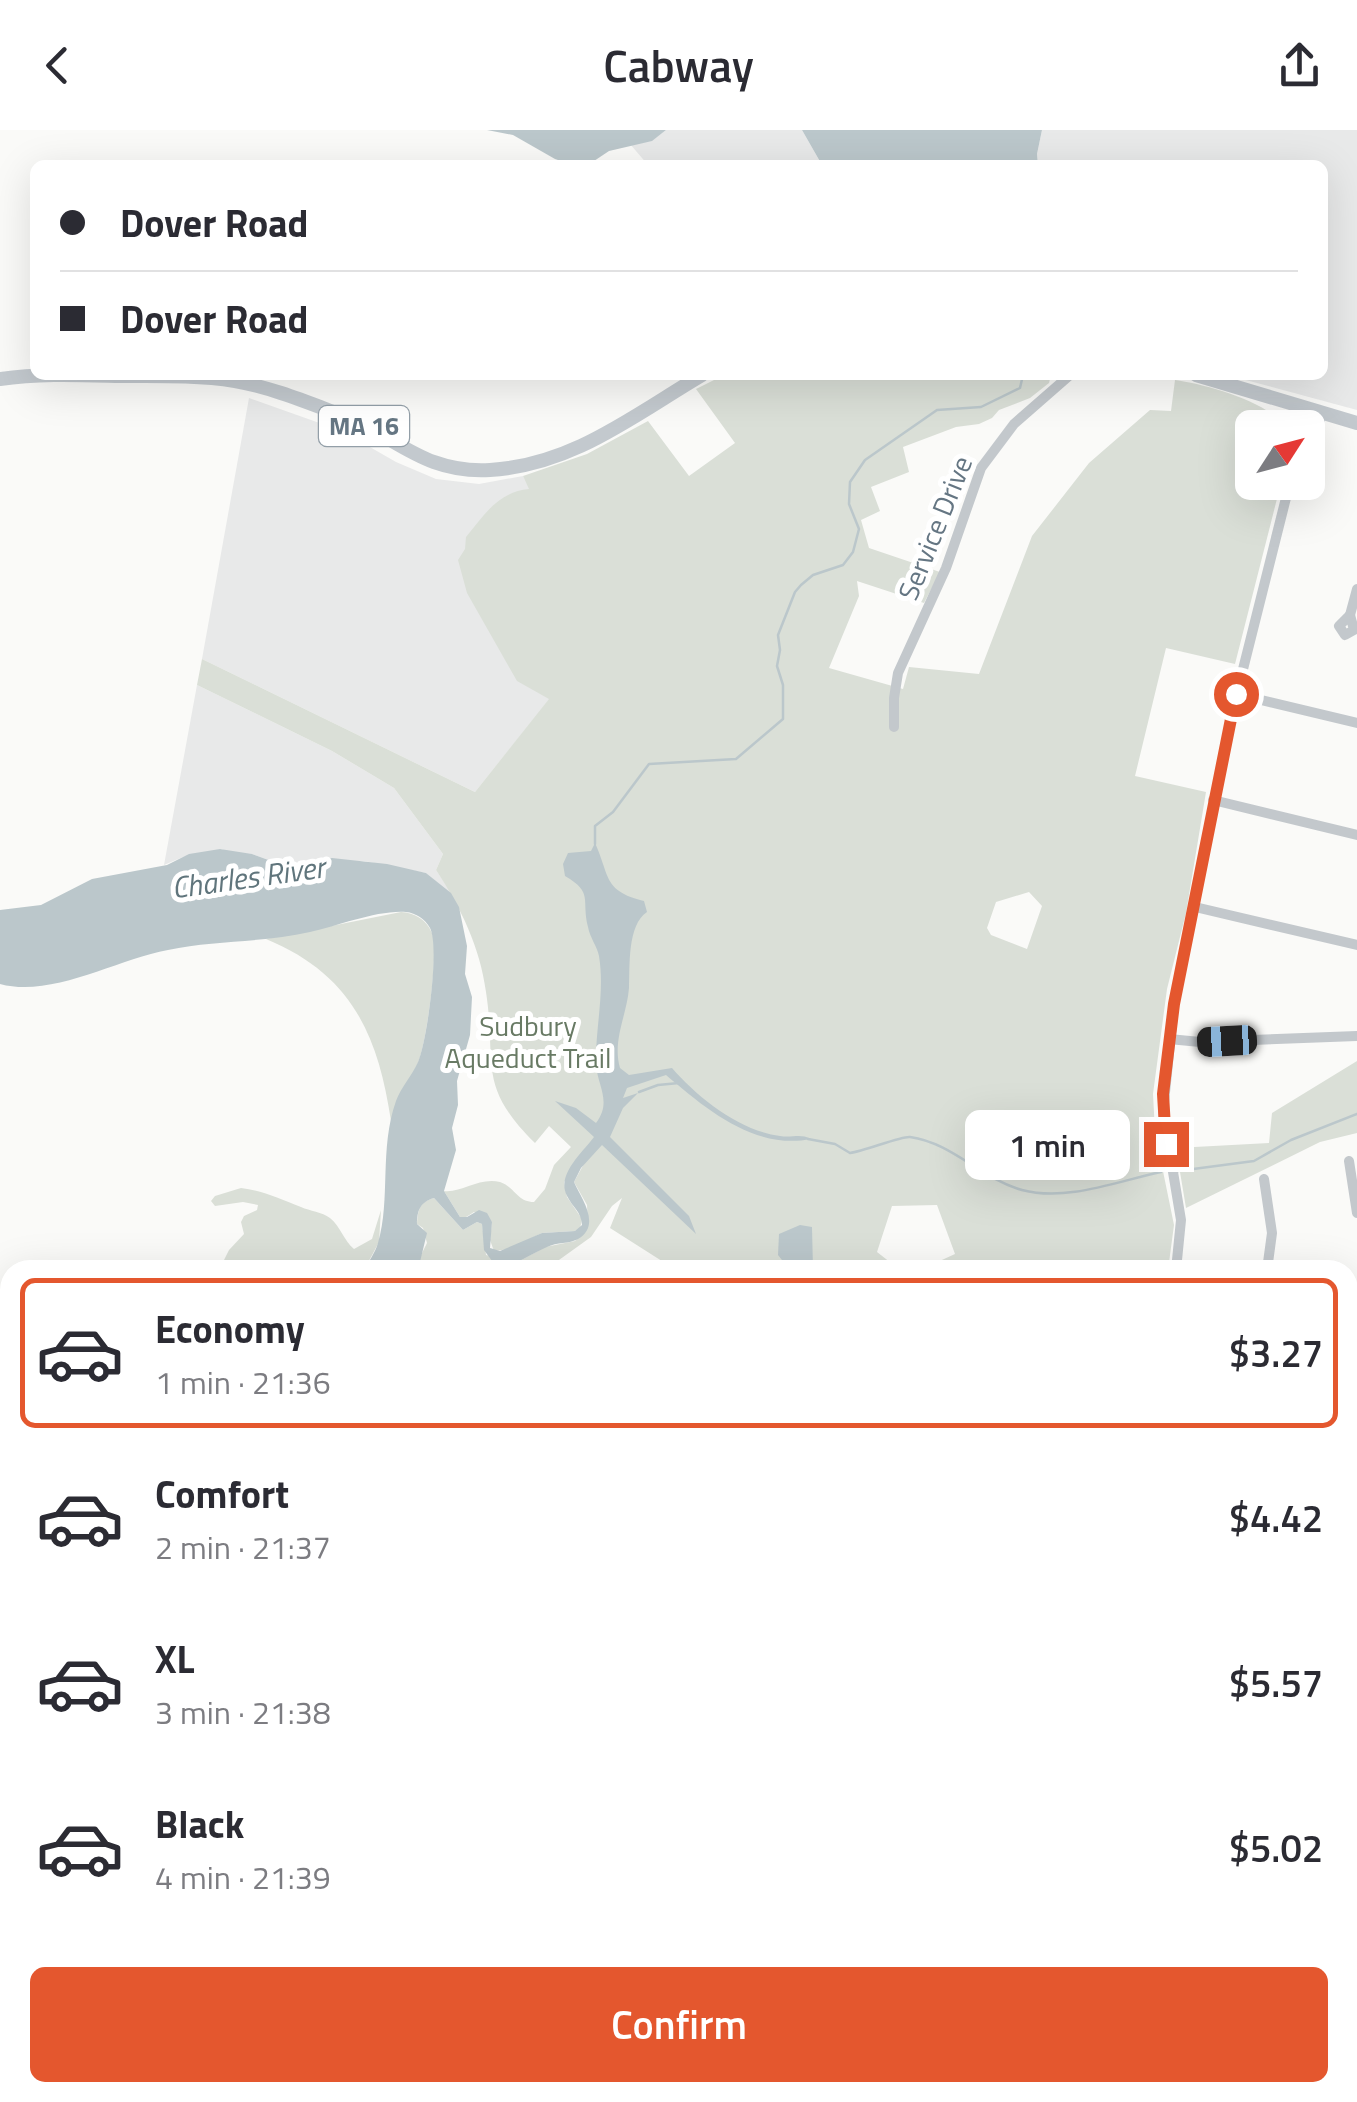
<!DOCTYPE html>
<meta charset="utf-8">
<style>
:root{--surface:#fff;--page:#f7f7f7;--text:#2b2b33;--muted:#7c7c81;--line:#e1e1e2;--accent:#e4572e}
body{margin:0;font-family:"Titillium Web",sans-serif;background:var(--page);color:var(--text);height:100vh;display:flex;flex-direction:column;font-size:38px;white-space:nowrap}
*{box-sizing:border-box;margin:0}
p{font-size:32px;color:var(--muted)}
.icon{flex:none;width:55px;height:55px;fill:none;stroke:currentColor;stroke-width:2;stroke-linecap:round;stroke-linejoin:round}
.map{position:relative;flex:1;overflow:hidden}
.drawer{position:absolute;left:0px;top:1130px;width:1358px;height:842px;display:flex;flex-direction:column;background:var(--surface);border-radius:30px 30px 0 0;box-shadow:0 10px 40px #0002}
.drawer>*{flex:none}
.top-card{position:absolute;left:30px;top:30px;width:1298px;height:220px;border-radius:15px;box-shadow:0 10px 40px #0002;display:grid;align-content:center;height:220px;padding:0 30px;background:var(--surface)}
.needle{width:65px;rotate:54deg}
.buttons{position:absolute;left:1235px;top:280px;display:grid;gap:20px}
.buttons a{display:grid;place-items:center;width:90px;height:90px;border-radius:15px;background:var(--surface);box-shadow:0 10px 40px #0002;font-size:50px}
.end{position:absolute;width:45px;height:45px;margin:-22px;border:12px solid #e4572e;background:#fff;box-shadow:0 0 0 5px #fff}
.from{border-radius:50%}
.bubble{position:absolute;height:70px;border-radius:15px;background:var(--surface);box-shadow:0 10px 40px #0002;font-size:32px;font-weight:600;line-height:70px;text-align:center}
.car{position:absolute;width:30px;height:60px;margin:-30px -15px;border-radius:12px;box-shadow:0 0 8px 2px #0007;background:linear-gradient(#222 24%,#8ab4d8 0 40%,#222 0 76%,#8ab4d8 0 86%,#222 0)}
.top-card b{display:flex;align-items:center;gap:35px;height:95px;font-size:38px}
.top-card b+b{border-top:2px solid var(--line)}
.top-card i{width:25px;height:25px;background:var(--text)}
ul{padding:18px 0 0;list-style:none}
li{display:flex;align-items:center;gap:30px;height:150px;margin:0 20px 15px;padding:0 10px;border:5px solid transparent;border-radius:15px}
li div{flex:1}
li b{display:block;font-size:38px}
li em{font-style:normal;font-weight:600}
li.current{border-color:var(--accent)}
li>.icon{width:90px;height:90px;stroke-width:1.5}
.button{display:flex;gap:20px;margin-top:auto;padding:20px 30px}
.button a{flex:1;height:115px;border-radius:15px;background:var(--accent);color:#fff;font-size:40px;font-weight:600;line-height:115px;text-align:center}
header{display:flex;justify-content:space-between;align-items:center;height:130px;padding:0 30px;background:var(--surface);font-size:45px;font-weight:600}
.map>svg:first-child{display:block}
.built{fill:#e8e9e9}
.green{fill:#dadfd7;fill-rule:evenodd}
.water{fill:#bbc7cb}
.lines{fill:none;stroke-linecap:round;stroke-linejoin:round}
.stream{stroke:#bbc7cb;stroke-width:2.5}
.minor{stroke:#c3c8cc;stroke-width:10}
.major{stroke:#c3c9ce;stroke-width:14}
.route{stroke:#e4572e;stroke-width:12}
.labels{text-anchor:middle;stroke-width:10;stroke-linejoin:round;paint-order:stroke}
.shield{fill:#fff;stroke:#939fa8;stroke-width:2.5}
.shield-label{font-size:25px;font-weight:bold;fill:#657683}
.street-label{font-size:28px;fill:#657683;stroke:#fff}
.park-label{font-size:28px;fill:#687a64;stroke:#fff}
.water-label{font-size:30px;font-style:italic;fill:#60757c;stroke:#fff}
</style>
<header><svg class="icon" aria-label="back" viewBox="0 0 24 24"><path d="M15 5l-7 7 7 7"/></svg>Cabway<svg class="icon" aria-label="share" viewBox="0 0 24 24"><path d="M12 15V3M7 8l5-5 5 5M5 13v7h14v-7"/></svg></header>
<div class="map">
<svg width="1357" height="1972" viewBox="0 0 1357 1972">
<rect width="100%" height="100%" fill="#fafaf8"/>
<!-- built -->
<g class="built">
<path d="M666 0H802L822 35H648L630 14 651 11Z"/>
<path d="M1042 0H1357V280L1227 245H1322V35H1038L1037 24Z"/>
<path d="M249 268 342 301 396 332 436 349 479 354 523 346 605 500 475 662 202 529Z"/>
<path d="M197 555 332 621 394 658 443 724 436 740 454 767 426 743 364 731 285 736 252 724 229 723 222 719 183 727 164 735Z"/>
</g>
<!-- green -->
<g class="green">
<path d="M724 245H1051L1049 253 1030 268 999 280 992 288 979 294 956 297 903 317 909 342 871 357 880 381 861 390 869 418 940 442 924 473 857 451 859 466 829 538 903 559 909 537 979 544 1032 406 1089 333 1150 280 1171 281 1175 250C1205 254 1269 272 1286 297L1252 298V352L1281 353 1235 534 1166 518 1135 646 1206 662 1186 783 1167 859 1153 964 1155 1002 1174 1095 1168 1140H920L955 1124 937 1075 892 1076 877 1122 900 1140H676L610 1098 622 1068 612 1076 591 1107 545 1140H418L420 1127 427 1113 423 1098 417 1094C418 1080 419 1072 434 1068L463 1100 477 1092 482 1094 486 1125 516 1133 545 1117 575 1111 588 1096 587 1075 574 1052 586 1030 564 1052 567 1067 582 1089 580 1099 575 1101 542 1103 509 1119 494 1121 490 1110 492 1092 474 1082 463 1089 460 1087 444 1061C462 1063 479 1047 500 1052 515 1057 517 1072 534 1072L545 1059 554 1035 571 1017 549 996 535 1013C476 955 497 934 486 862 480 817 461 778 436 740L443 724 394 658 332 621 197 555 202 529 475 662 549 569 517 551 467 463 458 430 465 419 466 407C484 385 498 362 529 359L523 346 587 324 648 291 689 346 735 313 696 259ZM1029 762 1042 776 1027 819 991 805 987 798 996 772Z"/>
<path d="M401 782C415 783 426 789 432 803 439 822 427 905 420 927 413 950 397 966 391 991 378 904 351 844 266 809Z"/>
<path d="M1357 931V1003L1320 1012 1186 1078 1176 1018 1269 1013 1272 983Z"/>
<path d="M241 1058C264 1061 279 1069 301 1077 310 1081 322 1082 330 1088 341 1097 344 1111 354 1119L372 1109 381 1080 379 1112 364 1140H219L229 1120 244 1104 241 1092 244 1086 257 1080 258 1075 243 1072 215 1076 211 1071 215 1066Z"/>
<path d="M10 1726V1962L274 1963 268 1972H0V1759Z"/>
</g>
<!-- water -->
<g class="water">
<path d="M487 0H666L652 11 609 21 588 35H573L555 29 513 5Z"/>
<path d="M802 0H1042L1037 24 1038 35H822Z"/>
<path d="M595 713C610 746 603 761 644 771L647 782C627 795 630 837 629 858 627 885 612 910 620 938L629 945 672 938C698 968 740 1001 780 1006 793 1008 800 1003 811 1009 755 1020 707 980 666 945L627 958 623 968 638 963 623 978 610 1007 689 1086 696 1104 602 1015 581 1038 574 1052C581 1068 602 1095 578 1109 569 1114 557 1112 547 1117 528 1125 516 1137 495 1135L484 1120 482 1094 477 1092 463 1100 434 1068C420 1072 417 1081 417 1094L427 1103 418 1140H364C369 1131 375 1123 378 1113 391 1069 379 1019 396 971 401 957 412 946 418 932 427 911 440 817 430 798 425 789 416 783 406 782 377 780 338 796 310 802 263 813 214 810 168 820 115 830 52 868 0 854V780L41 775 92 749 167 735 189 724 220 719 252 724 285 736 332 728 387 734 426 743 451 763 459 777 467 816 465 844 472 867 470 905 457 951 458 975 452 998 456 1020 444 1061 460 1087H467L479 1080 487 1083 492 1092 490 1118 500 1121 542 1103 575 1101 582 1095C581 1081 573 1078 567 1066 556 1045 582 1023 594 1007L555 971 576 978 596 993C612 972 598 957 596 935 595 899 605 863 599 826 597 816 590 808 588 797 581 769 594 763 565 746L563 734 568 723 591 721Z"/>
<path d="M800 1095 812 1097 813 1140H790L778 1125 779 1104Z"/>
<path d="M281 1963H466L467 1972H276Z"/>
</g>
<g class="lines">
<!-- stream -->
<g class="stream">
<path d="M595 714V696L613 682 649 634 736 629 783 589V555L777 536 780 520 778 505 795 462 801 455 813 445 843 435 853 422 859 399 849 374 850 352 865 330 937 280 981 277 1020 258 1023 245"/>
<path d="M639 962 658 955 679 953"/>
<path d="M808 1009 835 1014 850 1023C865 1021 901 1006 910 1007 953 1013 981 1049 1022 1060 1067 1072 1118 1051 1161 1042"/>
<path d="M1178 1041 1254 1031 1291 1010 1357 984"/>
</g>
<!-- minor -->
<g class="minor">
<path d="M1301 298 1304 279"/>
<path d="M1308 322 1322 284"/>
<path d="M1350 485 1354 500 1345 505 1339 496Z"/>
<path d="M1350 485 1357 459"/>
<path d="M1236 564 1357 593"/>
<path d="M894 597V568L898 543 946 438 981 338 1014 294 1070 245"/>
<path d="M1213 670 1357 705"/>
<path d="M1195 777 1357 815"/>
<path d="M1169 909 1200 912 1357 906"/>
<path d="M1349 1031 1357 1083"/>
<path d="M1264 1049 1272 1103 1267 1140"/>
<path d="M1176 1140 1181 1090 1163 982 1174 874 1232 583 1290 352"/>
<path d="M1348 1198 1357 1200"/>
<path d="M1348 1287 1357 1289"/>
<path d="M0 1481 10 1478"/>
<path d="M1348 1573 1357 1561"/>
<path d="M1348 1731 1357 1746"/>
<path d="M1229 1962 1236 1972"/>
<path d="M884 1972 894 1962"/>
</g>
<!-- major -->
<g class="major">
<path d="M1196 245 1357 293"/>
<path d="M0 249C40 243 81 245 121 246 159 246 198 245 235 251 269 257 304 271 336 283 394 303 421 344 490 340 573 335 634 285 702 245"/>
</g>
</g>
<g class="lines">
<!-- route -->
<path class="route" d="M1166 1014 1163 964 1174 874 1236 564"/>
</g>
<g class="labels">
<!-- shield labels -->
<rect class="shield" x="319" y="276" width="90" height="40" rx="8"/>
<g class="shield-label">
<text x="364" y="305">MA 16</text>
</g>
<!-- street labels -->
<g class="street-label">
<text transform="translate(935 398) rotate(-68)" y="10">Service Drive</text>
</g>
<!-- park labels -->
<g class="park-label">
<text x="528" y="906">Sudbury<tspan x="528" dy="32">Aqueduct Trail</tspan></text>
</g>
<!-- water labels -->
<g class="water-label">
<text transform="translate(248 748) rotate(-8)" y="10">Charles River</text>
</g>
</g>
</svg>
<div class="buttons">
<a><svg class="needle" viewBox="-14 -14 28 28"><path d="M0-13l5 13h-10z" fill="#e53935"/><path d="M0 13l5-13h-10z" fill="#7c7c81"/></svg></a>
</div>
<i class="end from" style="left:1236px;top:564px"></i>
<i class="end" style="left:1166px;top:1014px"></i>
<div class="bubble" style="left:965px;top:980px;width:165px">1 min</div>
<i class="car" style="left:1227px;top:911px;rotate:267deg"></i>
<div class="top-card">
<b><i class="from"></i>Dover Road</b>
<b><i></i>Dover Road</b>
</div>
<section class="drawer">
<ul>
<li class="current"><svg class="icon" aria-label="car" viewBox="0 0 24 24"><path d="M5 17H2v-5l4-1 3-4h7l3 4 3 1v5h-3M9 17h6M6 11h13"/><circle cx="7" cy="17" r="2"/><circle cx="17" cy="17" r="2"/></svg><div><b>Economy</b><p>1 min · 21:36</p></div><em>$3.27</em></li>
<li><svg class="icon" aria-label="car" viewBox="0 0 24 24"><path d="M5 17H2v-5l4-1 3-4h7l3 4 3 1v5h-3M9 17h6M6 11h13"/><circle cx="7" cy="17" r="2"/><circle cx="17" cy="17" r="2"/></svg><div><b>Comfort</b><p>2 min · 21:37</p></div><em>$4.42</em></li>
<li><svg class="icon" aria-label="car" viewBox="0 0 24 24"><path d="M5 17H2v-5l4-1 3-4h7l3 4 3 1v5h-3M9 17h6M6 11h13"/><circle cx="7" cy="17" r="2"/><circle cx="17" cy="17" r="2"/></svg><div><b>XL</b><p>3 min · 21:38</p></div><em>$5.57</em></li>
<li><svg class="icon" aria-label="car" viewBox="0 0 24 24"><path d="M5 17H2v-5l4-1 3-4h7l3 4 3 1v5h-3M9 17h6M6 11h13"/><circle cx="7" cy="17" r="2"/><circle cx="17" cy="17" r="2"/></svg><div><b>Black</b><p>4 min · 21:39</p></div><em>$5.02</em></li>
</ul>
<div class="button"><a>Confirm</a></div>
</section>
</div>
